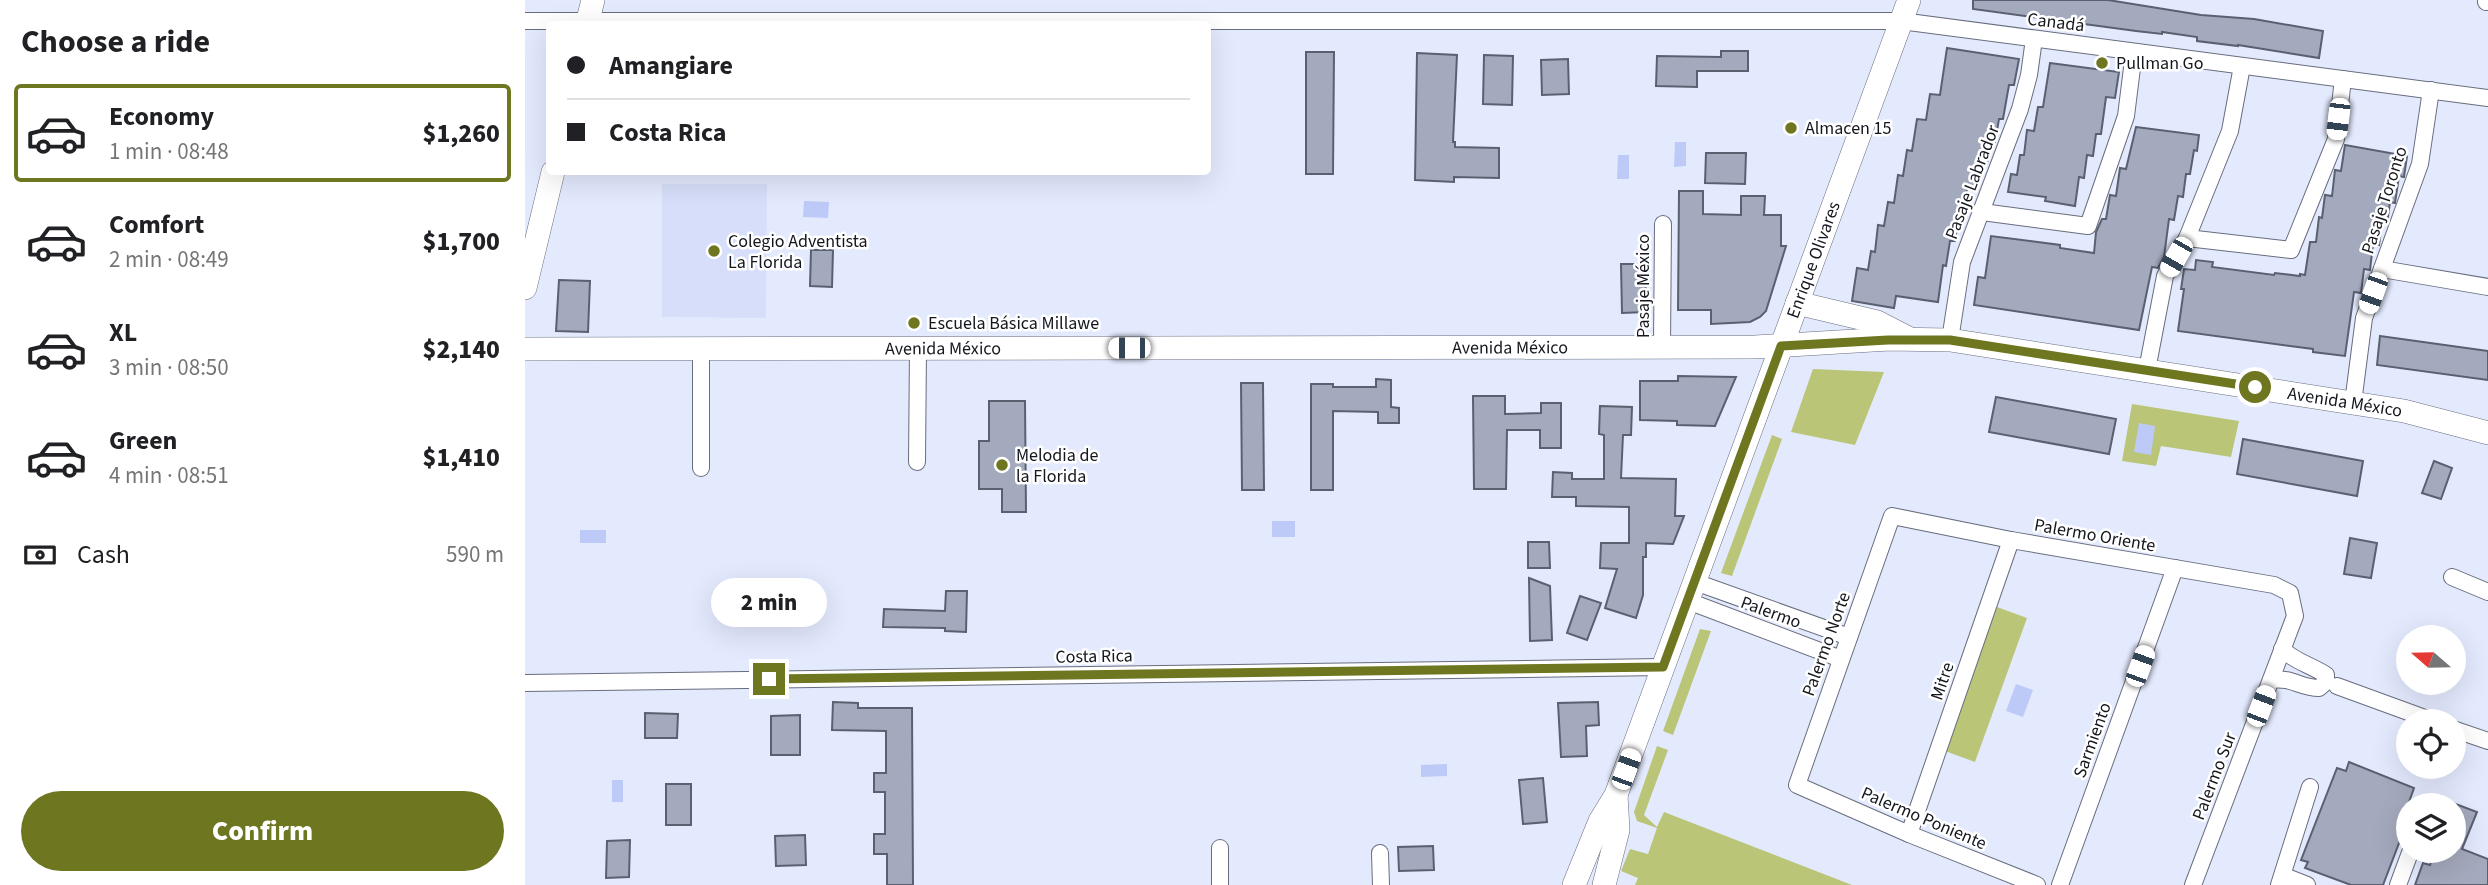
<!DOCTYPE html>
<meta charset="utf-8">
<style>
:root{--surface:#fff;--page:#f2f2f2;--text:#202124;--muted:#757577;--line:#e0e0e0;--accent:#6e7620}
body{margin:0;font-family:"Source Sans 3",sans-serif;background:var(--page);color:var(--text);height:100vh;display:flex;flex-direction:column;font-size:26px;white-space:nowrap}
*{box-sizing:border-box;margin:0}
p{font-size:23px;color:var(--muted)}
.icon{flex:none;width:38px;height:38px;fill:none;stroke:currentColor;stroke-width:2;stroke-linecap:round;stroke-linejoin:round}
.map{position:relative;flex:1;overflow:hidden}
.panel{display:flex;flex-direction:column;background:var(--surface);width:525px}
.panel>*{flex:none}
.top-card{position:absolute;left:21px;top:21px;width:665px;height:154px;border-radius:7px;box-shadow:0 7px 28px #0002;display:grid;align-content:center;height:154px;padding:0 21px;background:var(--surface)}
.needle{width:46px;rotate:290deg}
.tools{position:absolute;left:1871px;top:625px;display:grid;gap:14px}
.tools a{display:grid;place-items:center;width:70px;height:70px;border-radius:50%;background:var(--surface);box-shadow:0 7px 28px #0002;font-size:35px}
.end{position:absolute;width:32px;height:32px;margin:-16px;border:9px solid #6e7620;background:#fff;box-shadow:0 0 0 4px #fff}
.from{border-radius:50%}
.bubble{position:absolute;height:49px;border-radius:24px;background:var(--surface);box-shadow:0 7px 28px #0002;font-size:23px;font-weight:800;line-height:49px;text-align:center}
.car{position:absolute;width:21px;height:42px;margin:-21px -10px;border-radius:9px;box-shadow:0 0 5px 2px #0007;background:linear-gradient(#fff 24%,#345 0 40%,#fff 0 76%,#345 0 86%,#fff 0)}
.top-card b{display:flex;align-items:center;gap:24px;height:66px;font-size:26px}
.top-card b+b{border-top:2px solid var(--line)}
.top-card i{width:18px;height:18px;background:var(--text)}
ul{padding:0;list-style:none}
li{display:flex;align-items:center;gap:21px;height:98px;margin:0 14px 10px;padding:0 7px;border:4px solid transparent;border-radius:7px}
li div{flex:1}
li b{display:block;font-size:26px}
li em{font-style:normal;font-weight:800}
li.on{border-color:var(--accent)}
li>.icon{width:63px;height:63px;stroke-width:1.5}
h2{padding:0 21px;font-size:32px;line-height:84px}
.pay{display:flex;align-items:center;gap:18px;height:77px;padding:0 21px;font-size:26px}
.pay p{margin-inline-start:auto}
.cta{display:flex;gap:14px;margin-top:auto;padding:14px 21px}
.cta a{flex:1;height:80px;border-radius:42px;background:var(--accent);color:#fff;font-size:28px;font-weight:800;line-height:80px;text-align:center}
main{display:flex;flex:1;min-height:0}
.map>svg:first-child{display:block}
.built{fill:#d6def9}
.green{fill:#bac578}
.water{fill:#bdcaf7}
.building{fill:#a4aabd;stroke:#5b6071;stroke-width:2}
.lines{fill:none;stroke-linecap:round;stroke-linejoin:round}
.street-casing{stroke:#686d7e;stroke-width:18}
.secondary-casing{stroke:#686d7e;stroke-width:24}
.street{stroke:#fff;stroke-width:16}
.secondary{stroke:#fff;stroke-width:23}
.route{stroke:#6e7620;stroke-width:9}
.poi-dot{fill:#6e7620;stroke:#fff;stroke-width:2.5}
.labels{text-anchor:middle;stroke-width:5;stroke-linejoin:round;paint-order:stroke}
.street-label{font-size:18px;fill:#15171e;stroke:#fff}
.poi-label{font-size:18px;fill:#15171e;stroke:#fff;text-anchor:start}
</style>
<main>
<section class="panel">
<h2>Choose a ride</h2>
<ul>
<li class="on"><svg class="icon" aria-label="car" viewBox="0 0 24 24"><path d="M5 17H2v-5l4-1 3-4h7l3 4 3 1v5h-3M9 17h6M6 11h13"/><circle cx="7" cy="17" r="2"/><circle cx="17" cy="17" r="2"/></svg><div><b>Economy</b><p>1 min · 08:48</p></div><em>$1,260</em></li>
<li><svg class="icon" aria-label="car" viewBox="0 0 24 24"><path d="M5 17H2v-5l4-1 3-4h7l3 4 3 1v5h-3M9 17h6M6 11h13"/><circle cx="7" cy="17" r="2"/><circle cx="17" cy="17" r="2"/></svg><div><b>Comfort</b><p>2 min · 08:49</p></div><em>$1,700</em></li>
<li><svg class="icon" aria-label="car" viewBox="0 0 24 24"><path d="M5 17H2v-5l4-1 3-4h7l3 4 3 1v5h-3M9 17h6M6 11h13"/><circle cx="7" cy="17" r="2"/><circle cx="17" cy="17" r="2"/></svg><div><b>XL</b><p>3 min · 08:50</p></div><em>$2,140</em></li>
<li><svg class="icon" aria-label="car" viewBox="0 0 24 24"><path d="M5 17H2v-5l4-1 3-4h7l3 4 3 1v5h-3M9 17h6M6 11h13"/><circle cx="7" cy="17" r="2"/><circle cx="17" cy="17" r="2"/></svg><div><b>Green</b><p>4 min · 08:51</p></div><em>$1,410</em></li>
</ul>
<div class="pay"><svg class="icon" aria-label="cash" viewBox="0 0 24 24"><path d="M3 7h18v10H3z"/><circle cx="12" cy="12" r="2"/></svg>Cash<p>590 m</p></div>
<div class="cta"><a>Confirm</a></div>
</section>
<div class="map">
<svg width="1963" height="885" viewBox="0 0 1963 885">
<rect width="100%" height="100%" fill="#e4eafe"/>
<!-- built -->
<path class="built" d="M137 184H242L241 318 137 317Z"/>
<!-- green -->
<g class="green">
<path d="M1288 369 1359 372 1330 445 1266 432Z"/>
<path d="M1607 404 1714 421 1706 457 1636 446 1631 466 1597 461Z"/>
<path d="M1247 435 1257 439 1207 576 1196 573Z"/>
<path d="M1472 607 1502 618 1450 762 1420 751Z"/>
<path d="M1175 629 1186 631 1148 735 1138 731Z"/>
<path d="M1132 746 1143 750 1119 815 1132 827 1139 812 1327 885H1110L1113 878 1096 871 1105 849 1123 854 1132 828 1112 821 1109 812Z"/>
</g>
<!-- water -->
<g class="water">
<path d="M1150 142H1161V166L1149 167Z"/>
<path d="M1093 155H1104V179H1092Z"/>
<path d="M279 201 304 202 303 218 278 217Z"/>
<path d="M1614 423 1630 426 1626 455 1609 452Z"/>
<rect x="747" y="521" width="23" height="16"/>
<rect x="55" y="530" width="26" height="13"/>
<path d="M1491 684 1508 690 1498 717 1481 711Z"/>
<path d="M922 764V776L896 777V765Z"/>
<rect x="87" y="780" width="11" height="22"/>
</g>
<!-- building -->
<g class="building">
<path d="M1448 0H1583L1676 15 1729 19 1798 31 1794 58 1713 45V46L1672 41V37L1637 32V34L1611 31 1448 9Z"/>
<path d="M1422 48 1494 59 1489 85H1484L1478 119H1474L1470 142 1465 141 1462 164 1453 163 1449 189 1442 188 1438 216 1434 215 1430 241H1425L1421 266 1418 265 1413 302 1371 296 1369 308 1327 301 1332 268 1343 270 1346 251 1350 252 1353 225 1359 226 1363 202 1369 203 1373 175 1378 176 1382 150 1387 151 1392 119 1401 120 1405 94 1415 95Z"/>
<path d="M1196 51H1223V71H1172V87L1131 86 1132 56 1196 57Z"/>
<path d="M781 52H809L808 174H781Z"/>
<path d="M892 53 932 55 928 142H930V147L974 148V178L929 177V182L890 180Z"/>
<path d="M959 55 988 56 987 105 958 104Z"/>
<path d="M1043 59 1044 94 1017 95 1016 60Z"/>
<path d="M1525 63 1594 72 1590 98 1581 97 1576 134H1571L1568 156 1562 155 1559 178 1554 177 1550 206 1520 201 1521 197 1483 192 1486 174 1492 175 1495 155H1499L1502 130 1509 131 1513 107H1518Z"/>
<path d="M1611 127 1674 135 1672 151 1669 150 1665 174H1661L1658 197 1653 196 1649 220 1644 219 1639 257 1633 268 1627 267 1614 330 1449 305 1453 277 1460 278 1466 236 1535 245V248L1569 253 1571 232 1577 219H1581L1585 195 1591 196 1595 168 1601 169Z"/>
<path d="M1820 145 1882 156 1879 177 1874 176 1870 203 1865 202 1862 224 1857 223 1854 245 1848 244 1845 270 1839 269 1836 293 1829 292 1820 356 1788 352V349L1653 331 1659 289H1656L1659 269 1670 270 1671 260 1688 262 1687 267 1749 275 1750 273 1775 276V274L1780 275 1785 242H1791L1794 217 1797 218 1800 195 1807 196 1810 170 1816 171Z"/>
<path d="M1181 153H1221L1220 184 1180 183Z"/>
<path d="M1154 191H1178V214L1216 215V196H1240L1239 215H1256V246H1261L1241 311 1235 317 1225 322 1186 324V310H1153Z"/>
<path d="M286 250H308L307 287 285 286Z"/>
<path d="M1096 264H1120L1121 312 1097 313Z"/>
<path d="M34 280 65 281 63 332 31 331Z"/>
<path d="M1855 336 1963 351V380L1852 365Z"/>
<path d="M1153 376 1211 377 1190 426 1152 425V421L1115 420V381H1153Z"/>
<path d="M851 379 866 380V407L874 408V423H853V412L808 411V490H786V384H808V387H851Z"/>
<path d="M716 383H738L739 490H717Z"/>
<path d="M948 396H980V414L1016 413V403H1036V448H1015V430H982L981 489H949Z"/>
<path d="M1471 397 1591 419 1584 454 1464 432Z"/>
<path d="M464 401H500L501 512H477V489H454V441H464Z"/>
<path d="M1075 406 1107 407 1106 435H1098L1096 478 1151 479 1150 516H1159L1148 544 1121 543V557H1118V595L1111 618 1080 608 1092 569 1075 568 1076 543H1104V507L1051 506V497H1027L1028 472 1047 473V479H1079V435L1074 434Z"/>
<path d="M1718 439 1838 461 1832 496 1712 474Z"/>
<path d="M1909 461 1927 468 1916 499 1897 493Z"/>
<path d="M1825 538 1852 543 1846 578 1819 574Z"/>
<path d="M1003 542H1024L1025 568H1003Z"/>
<path d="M1004 578 1025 586 1027 640 1005 641Z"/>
<path d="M421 591H442L441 632 420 631V628L358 627 359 609 420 611Z"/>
<path d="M1055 596 1076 603 1062 640 1042 633Z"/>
<path d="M308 702 333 703V708H387L388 885H362V854H349V834H360V792H349V773H361V731L307 730Z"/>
<path d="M1073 702 1074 725 1061 726 1062 756 1036 757 1033 703Z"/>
<path d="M120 713 153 714 152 738H120Z"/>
<path d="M275 715V755H246V716Z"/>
<path d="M1824 762 1889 788 1883 805V826L1878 839 1876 838 1858 885H1826L1780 868 1783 862 1776 860 1812 768 1821 771Z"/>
<path d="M1018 778 1022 822 998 824 994 780Z"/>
<rect x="141" y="784" width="25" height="41"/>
<path d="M1928 803 1952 812 1937 849 1963 859V885H1890L1898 863 1905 865 1910 850H1928Z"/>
<path d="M280 835 281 865 251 866 250 836Z"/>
<path d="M105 840 104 877 81 878 82 841Z"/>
<path d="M908 846 909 870 874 871 873 847Z"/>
</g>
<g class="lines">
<defs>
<g id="street">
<path d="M1961 2 1962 0"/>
<path d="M0 21H1376L1963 98"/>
<path d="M1457 212 1563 226 1601 116 1609 52"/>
<path d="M1662 238 1766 250 1811 139 1818 79"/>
<path d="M1857 269 1963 287"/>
<path d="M1425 340 1437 262 1495 109 1504 75 1509 39"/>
<path d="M1137 347 1138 224"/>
<path d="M1622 370 1640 276 1662 238 1705 131 1717 66"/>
<path d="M1828 403 1839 318 1895 164 1906 90"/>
<path d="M392 462 393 348"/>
<path d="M176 468V349"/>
<path d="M1927 577 1963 592"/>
<path d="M1170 582 1324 637"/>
<path d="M1163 601 1316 659"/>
<path d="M1746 680C1768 677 1775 688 1794 688L1801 682V675C1786 665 1770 662 1757 649"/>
<path d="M0 683 1138 667"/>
<path d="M1812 686 1908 721"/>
<path d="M1928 729 1963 741"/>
<path d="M1384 834 1486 540"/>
<path d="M855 853 856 885"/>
<path d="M1759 876 1782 885"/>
<path d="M695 885V848"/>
<path d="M1512 885 1384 834 1272 785 1367 516 1486 540 1749 585 1765 593 1770 616 1668 885"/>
<path d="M1535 885 1650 568"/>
<path d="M1754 885 1785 787"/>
<path d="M1873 885 1886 850"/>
</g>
<g id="secondary">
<path d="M62 24 68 0"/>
<path d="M0 288 28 172"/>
<path d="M1272 303 1352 322 1383 338"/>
<path id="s1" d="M0 349 1230 347 1364 339 1425 340 1879 411 1963 433"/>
<path id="s2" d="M1049 885 1075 821 1091 795 1384 0"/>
<path d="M1079 885 1093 830 1091 795"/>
</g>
</defs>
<!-- street casing -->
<use href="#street" class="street-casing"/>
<!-- secondary casing -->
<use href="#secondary" class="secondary-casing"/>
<!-- street -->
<use href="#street" class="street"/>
<!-- secondary -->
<use href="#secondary" class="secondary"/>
</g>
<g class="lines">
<!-- route -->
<path class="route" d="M244 679 1138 667 1256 346 1363 340H1425L1730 387"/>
</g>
<!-- markers -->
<g class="poi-dot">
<circle cx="1577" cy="63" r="7"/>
<circle cx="1266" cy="128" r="7"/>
<circle cx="189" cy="251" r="7"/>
<circle cx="389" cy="323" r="7"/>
<circle cx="477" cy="465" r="7"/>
</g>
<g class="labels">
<!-- street labels -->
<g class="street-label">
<text transform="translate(1531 22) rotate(7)" y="6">Canadá</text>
<text transform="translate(1447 182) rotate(-69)" y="6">Pasaje Labrador</text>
<text transform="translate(1859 200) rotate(-72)" y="6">Pasaje Toronto</text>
<text dy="6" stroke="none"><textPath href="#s2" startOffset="670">Enrique Olivares</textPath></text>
<text transform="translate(1118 286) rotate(-90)" y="6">Pasaje México</text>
<text dy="6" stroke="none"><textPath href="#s1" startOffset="985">Avenida México</textPath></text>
<text dy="6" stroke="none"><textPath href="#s1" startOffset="418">Avenida México</textPath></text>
<text dy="6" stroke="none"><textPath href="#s1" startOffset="1825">Avenida México</textPath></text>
<text transform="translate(1570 535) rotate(10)" y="6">Palermo Oriente</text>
<text transform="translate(1246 612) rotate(20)" y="6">Palermo</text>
<text transform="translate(1301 644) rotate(-70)" y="6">Palermo Norte</text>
<text transform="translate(569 656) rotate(-1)" y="6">Costa Rica</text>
<text transform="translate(1417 681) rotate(-71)" y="6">Mitre</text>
<text transform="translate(1567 740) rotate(-70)" y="6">Sarmiento</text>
<text transform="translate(1689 776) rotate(-69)" y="6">Palermo Sur</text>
<text transform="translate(1399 818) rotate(23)" y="6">Palermo Poniente</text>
</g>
<!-- poi labels -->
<g class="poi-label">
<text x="1591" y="69">Pullman Go</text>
<text x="1280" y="134">Almacen 15</text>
<text x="203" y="247">Colegio Adventista<tspan x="203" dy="21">La Florida</tspan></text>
<text x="403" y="329">Escuela Básica Millawe</text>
<text x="491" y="461">Melodia de<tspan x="491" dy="21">la Florida</tspan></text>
</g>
</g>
</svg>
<div class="tools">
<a><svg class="needle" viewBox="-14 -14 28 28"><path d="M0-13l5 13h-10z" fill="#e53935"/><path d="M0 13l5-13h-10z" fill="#757577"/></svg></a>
<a><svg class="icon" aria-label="locate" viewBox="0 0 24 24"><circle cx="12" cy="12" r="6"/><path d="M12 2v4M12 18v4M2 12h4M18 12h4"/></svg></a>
<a><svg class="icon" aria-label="layers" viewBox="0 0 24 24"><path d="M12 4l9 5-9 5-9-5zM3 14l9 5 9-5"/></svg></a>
</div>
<i class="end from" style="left:1730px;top:387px"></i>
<i class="end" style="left:244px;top:679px"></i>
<div class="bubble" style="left:186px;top:578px;width:116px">2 min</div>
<i class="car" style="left:1813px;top:119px;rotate:187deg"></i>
<i class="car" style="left:1651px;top:257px;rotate:210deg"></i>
<i class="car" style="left:1848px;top:293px;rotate:200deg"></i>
<i class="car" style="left:604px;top:348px;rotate:270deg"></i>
<i class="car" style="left:1615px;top:666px;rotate:20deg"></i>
<i class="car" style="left:1736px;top:706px;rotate:21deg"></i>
<i class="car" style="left:1101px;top:769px;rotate:20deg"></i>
<div class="top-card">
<b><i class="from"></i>Amangiare</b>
<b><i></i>Costa Rica</b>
</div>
</div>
</main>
